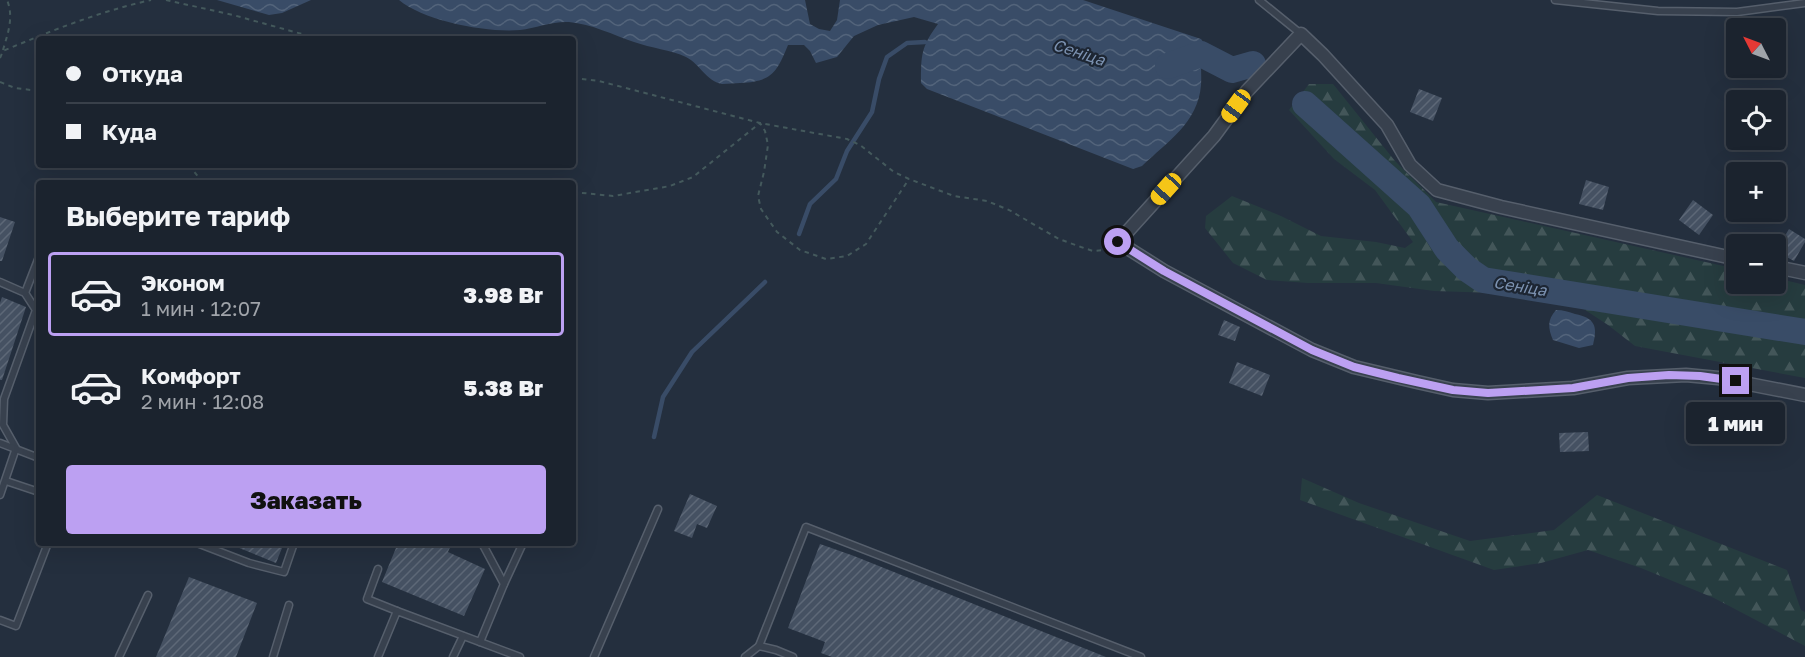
<!DOCTYPE html>
<html lang="ru">
<meta charset="utf-8">
<style>
:root{--surface:#1b232e;--page:#282f3a;--text:#f1f3f6;--muted:#a0a4aa;--line:#39404a;--accent:#bca0f2}
body{margin:0;font-family:"Golos Text",sans-serif;background:var(--page);color:var(--text);height:100vh;display:flex;flex-direction:column;font-size:22px;white-space:nowrap}
*{box-sizing:border-box;margin:0}
p{font-size:20px;color:var(--muted)}
.icon{flex:none;width:33px;height:33px;fill:none;stroke:currentColor;stroke-width:2;stroke-linecap:round;stroke-linejoin:round}
.map{position:relative;flex:1;overflow:hidden}
.drawer{position:absolute;left:36px;top:180px;width:540px;height:366px;display:flex;flex-direction:column;background:var(--surface);border-radius:6px;box-shadow:0 6px 24px #0002,0 0 0 2px var(--line)}
.drawer>*{flex:none}
.top-card{position:absolute;left:36px;top:36px;width:540px;height:132px;border-radius:6px;box-shadow:0 6px 24px #0002,0 0 0 2px var(--line);display:grid;align-content:center;height:132px;padding:0 30px;background:var(--surface)}
.needle{width:39px;rotate:312deg}
.tools{position:absolute;left:1726px;top:18px;display:grid;gap:12px}
.tools a{display:grid;place-items:center;width:60px;height:60px;border-radius:6px;background:var(--surface);box-shadow:0 6px 24px #0002,0 0 0 2px var(--line);font-size:30px}
.end{position:absolute;width:27px;height:27px;margin:-14px;border:8px solid #bca0f2;background:#111;box-shadow:0 0 0 3px #111}
.from{border-radius:50%}
.bubble{position:absolute;height:42px;border-radius:6px;background:var(--surface);box-shadow:0 6px 24px #0002,0 0 0 2px var(--line);font-size:20px;font-weight:800;line-height:42px;text-align:center}
.car{position:absolute;width:18px;height:36px;margin:-18px -9px;border-radius:8px;box-shadow:0 0 4px 2px #0007;background:linear-gradient(#f5c518 24%,#345 0 40%,#f5c518 0 76%,#345 0 86%,#f5c518 0)}
.top-card b{display:flex;align-items:center;gap:21px;height:57px;font-size:22px}
.top-card b+b{border-top:2px solid var(--line)}
.top-card i{width:15px;height:15px;background:var(--text)}
ul{padding:0;list-style:none}
li{display:flex;align-items:center;gap:18px;height:84px;margin:0 12px 9px;padding:0 18px;border:3px solid transparent;border-radius:6px}
li div{flex:1}
li b{display:block;font-size:22px}
li em{font-style:normal;font-weight:800}
li.current{border-color:var(--accent)}
li>.icon{width:54px;height:54px;stroke-width:1.5}
h2{padding:0 30px;font-size:27px;line-height:72px}
.primary-button{display:flex;gap:12px;margin-top:auto;padding:12px 30px}
.primary-button a{flex:1;height:69px;border-radius:6px;background:var(--accent);color:#111;font-size:24px;font-weight:800;line-height:69px;text-align:center}
.map>svg:first-child{display:block}
.forest{fill:url(#forest-firs)}
.water{fill:url(#water-waves)}
.lines{fill:none;stroke-linecap:round;stroke-linejoin:round}
.stream{stroke:#394c67;stroke-width:4.5}
.river{stroke:#394c67;stroke-width:26}
.building{fill:url(#building-hatch)}
.lane-casing{stroke:#565f6c;stroke-width:9}
.street-casing{stroke:#565f6c;stroke-width:15}
.path{stroke:#44595c;stroke-width:2;stroke-dasharray:4.5 4.5;stroke-linecap:butt}
.lane{stroke:#38414e;stroke-width:6}
.street{stroke:#38414e;stroke-width:12}
.route{stroke:#bca0f2;stroke-width:8}
.labels{text-anchor:middle;stroke-width:4.5;stroke-linejoin:round;paint-order:stroke}
.water-label{font-size:16px;font-style:italic;fill:#7c92b1;stroke:#1d2633}
</style>
<div class="map">
<svg width="1805" height="657" viewBox="0 0 1805 657">
<defs>
<pattern id="forest-firs" width="22" height="20" patternUnits="userSpaceOnUse" patternTransform="scale(1.5)"><rect width="22" height="20" fill="#263c3f"/><path d="M5 1l3.5 6h-7zM16 11l3.5 6h-7z" fill="#435659"/></pattern>
<pattern id="water-waves" width="16" height="10" patternUnits="userSpaceOnUse" patternTransform="scale(1.5)"><rect width="16" height="10" fill="#394c67"/><path d="M0 5q4-4 8 0t8 0" fill="none" stroke="#53647b"/></pattern>
<pattern id="building-hatch" width="6" height="6" patternUnits="userSpaceOnUse" patternTransform="scale(1.5)"><rect width="6" height="6" fill="#455162"/><path d="M-1 1l2-2M0 6l6-6M5 7l2-2" fill="none" stroke="#5d6877"/></pattern>
</defs>
<rect width="100%" height="100%" fill="#242f3e"/>
<!-- forest -->
<g class="forest">
<path d="M1309 84H1333L1395 161 1436 202 1737 269V284H1776V278L1805 285V378L1635 346 1608 325 1582 308 1496 293 1434 291 1376 283H1308L1267 280 1233 263 1205 228 1206 216 1232 196 1281 216 1321 236 1376 242 1405 248 1413 242 1375 190 1334 159 1289 110Z"/>
<path d="M1302 478 1359 503 1470 541 1554 530 1597 495 1787 570 1801 610 1805 612V646L1714 598 1641 568 1588 550 1541 563 1494 570 1300 500Z"/>
</g>
<!-- water -->
<g class="water">
<path d="M217 0H311L282 13 269 15Z"/>
<path d="M399 0H805L810 24 819 29 830 31 837 20 840 0H1083L1201 39 1204 43C1199 58 1202 70 1201 85 1198 123 1167 142 1142 166L1133 169 927 89 921 83C921 55 921 47 938 24L914 17 878 25 854 36 837 57 816 63 810 51 804 45H788C777 72 772 82 740 83 735 83 728 84 722 84 706 81 700 64 686 57 671 50 651 48 634 42 613 35 592 24 569 22 553 21 536 28 520 30 487 33 424 21 399 0Z"/>
<path d="M1556 310C1563 310 1569 312 1575 314 1595 318 1598 326 1593 345L1579 348 1553 340C1548 328 1547 320 1556 310Z"/>
</g>
<g class="lines">
<!-- stream -->
<g class="stream">
<path d="M799 234 810 204 836 179 847 151 872 112 879 79 887 57 907 43 925 42"/>
<path d="M654 437 663 397 692 352 765 282"/>
</g>
<!-- river -->
<g class="river">
<path d="M1168 66 1201 54 1232 70 1253 64"/>
<path d="M1305 104 1419 206 1447 249 1467 269 1483 280 1805 332"/>
</g>
</g>
<!-- building -->
<g class="building">
<path d="M1419 89 1442 98 1433 121 1410 112Z"/>
<path d="M1586 180 1609 187 1603 210 1579 204Z"/>
<path d="M1693 200 1713 215 1699 235 1679 220Z"/>
<path d="M0 217 15 222 2 261H0Z"/>
<path d="M1789 229 1805 239V242L1794 261 1776 251Z"/>
<path d="M2 297 26 307 2 380H0V303Z"/>
<path d="M1224 320 1240 327 1235 341 1218 335Z"/>
<path d="M1237 362 1270 375 1262 396 1229 383Z"/>
<path d="M1757 416 1779 421 1772 445 1751 439Z"/>
<path d="M1588 432 1589 451 1560 452 1559 433Z"/>
<path d="M690 494 717 506 707 528 697 524 692 538 674 531Z"/>
<path d="M227 543H284L276 563Z"/>
<path d="M398 543H452L448 552 485 569 464 616 382 582Z"/>
<path d="M820 544 854 556 1106 657H832L821 653 825 642 788 628Z"/>
<path d="M189 577 257 603 236 657H156Z"/>
</g>
<g class="lines">
<defs>
<g id="lane">
<path d="M1259 0 1301 34"/>
<path d="M1555 0 1658 11 1737 12 1805 3"/>
<path d="M0 282 25 293 36 310 4 399 3 425 16 448 0 495"/>
<path d="M25 293 39 257"/>
<path d="M0 443 39 458"/>
<path d="M6 481 39 492"/>
<path d="M197 543 249 563 284 572 294 543"/>
<path d="M378 569 367 599 397 611"/>
<path d="M504 584 523 543"/>
<path d="M0 620 16 626 48 543"/>
<path d="M480 642 504 584 482 543"/>
<path d="M759 646 806 527 1141 657"/>
<path d="M119 657 148 595"/>
<path d="M273 657 289 605"/>
<path d="M378 657 397 611 520 657"/>
<path d="M453 657 463 636"/>
<path d="M594 657 658 509"/>
<path d="M745 657 759 646 776 650 793 657"/>
</g>
<g id="street">
<path d="M1737 259 1501 207 1437 190 1410 165 1387 125 1323 55 1301 34 1247 91 1214 136 1118 242 1164 271 1312 350 1354 367 1417 382 1453 390 1488 393 1573 388 1628 378 1686 375 1718 378 1805 395"/>
<path d="M1776 267 1805 273"/>
</g>
</defs>
<!-- lane casing -->
<use href="#lane" class="lane-casing"/>
<!-- street casing -->
<use href="#street" class="street-casing"/>
<!-- path -->
<g class="path">
<path d="M166 0 233 15 320 39"/>
<path d="M3 50C8 33 14 17 7 0"/>
<path d="M0 58 3 51C53 30 98 12 151 0"/>
<path d="M573 78 599 81 760 123 847 139 860 145 894 172 909 179 954 196 987 201 1009 210 1059 239 1081 247 1093 251 1103 250 1108 248"/>
<path d="M0 82 15 88 39 91"/>
<path d="M189 165 203 183"/>
<path d="M573 192 613 196 670 186 693 177 760 123 765 131 768 145 764 172 758 196 761 209 777 232 800 250 826 259 847 256 866 244 909 179"/>
</g>
<!-- lane -->
<use href="#lane" class="lane"/>
<!-- street -->
<use href="#street" class="street"/>
</g>
<g class="lines">
<!-- route -->
<path class="route" d="M1118 242 1164 271 1312 350 1354 367 1398 378 1453 390 1488 393 1573 388 1628 378 1669 375 1700 376 1736 381"/>
</g>
<g class="labels">
<!-- water labels -->
<g class="water-label">
<text transform="translate(1079 52) rotate(18)" y="6">Сеніца</text>
<text transform="translate(1520 286) rotate(9)" y="6">Сеніца</text>
</g>
</g>
</svg>
<div class="tools">
<a><svg class="needle" viewBox="-14 -14 28 28"><path d="M0-13l5 13h-10z" fill="#e53935"/><path d="M0 13l5-13h-10z" fill="#a0a4aa"/></svg></a>
<a><svg class="icon" aria-label="locate" viewBox="0 0 24 24"><circle cx="12" cy="12" r="6"/><path d="M12 2v4M12 18v4M2 12h4M18 12h4"/></svg></a>
<a>+</a>
<a>−</a>
</div>
<i class="end from" style="left:1118px;top:242px"></i>
<i class="end" style="left:1736px;top:381px"></i>
<div class="bubble" style="left:1686px;top:402px;width:99px">1 мин</div>
<i class="car" style="left:1236px;top:106px;rotate:216deg"></i>
<i class="car" style="left:1166px;top:189px;rotate:222deg"></i>
<div class="top-card">
<b><i class="from"></i>Откуда</b>
<b><i></i>Куда</b>
</div>
<section class="drawer">
<h2>Выберите тариф</h2>
<ul>
<li class="current"><svg class="icon" aria-label="car" viewBox="0 0 24 24"><path d="M5 17H2v-5l4-1 3-4h7l3 4 3 1v5h-3M9 17h6M6 11h13"/><circle cx="7" cy="17" r="2"/><circle cx="17" cy="17" r="2"/></svg><div><b>Эконом</b><p>1 мин · 12:07</p></div><em>3.98 Br</em></li>
<li><svg class="icon" aria-label="car" viewBox="0 0 24 24"><path d="M5 17H2v-5l4-1 3-4h7l3 4 3 1v5h-3M9 17h6M6 11h13"/><circle cx="7" cy="17" r="2"/><circle cx="17" cy="17" r="2"/></svg><div><b>Комфорт</b><p>2 мин · 12:08</p></div><em>5.38 Br</em></li>
</ul>
<div class="primary-button"><a>Заказать</a></div>
</section>
</div>
